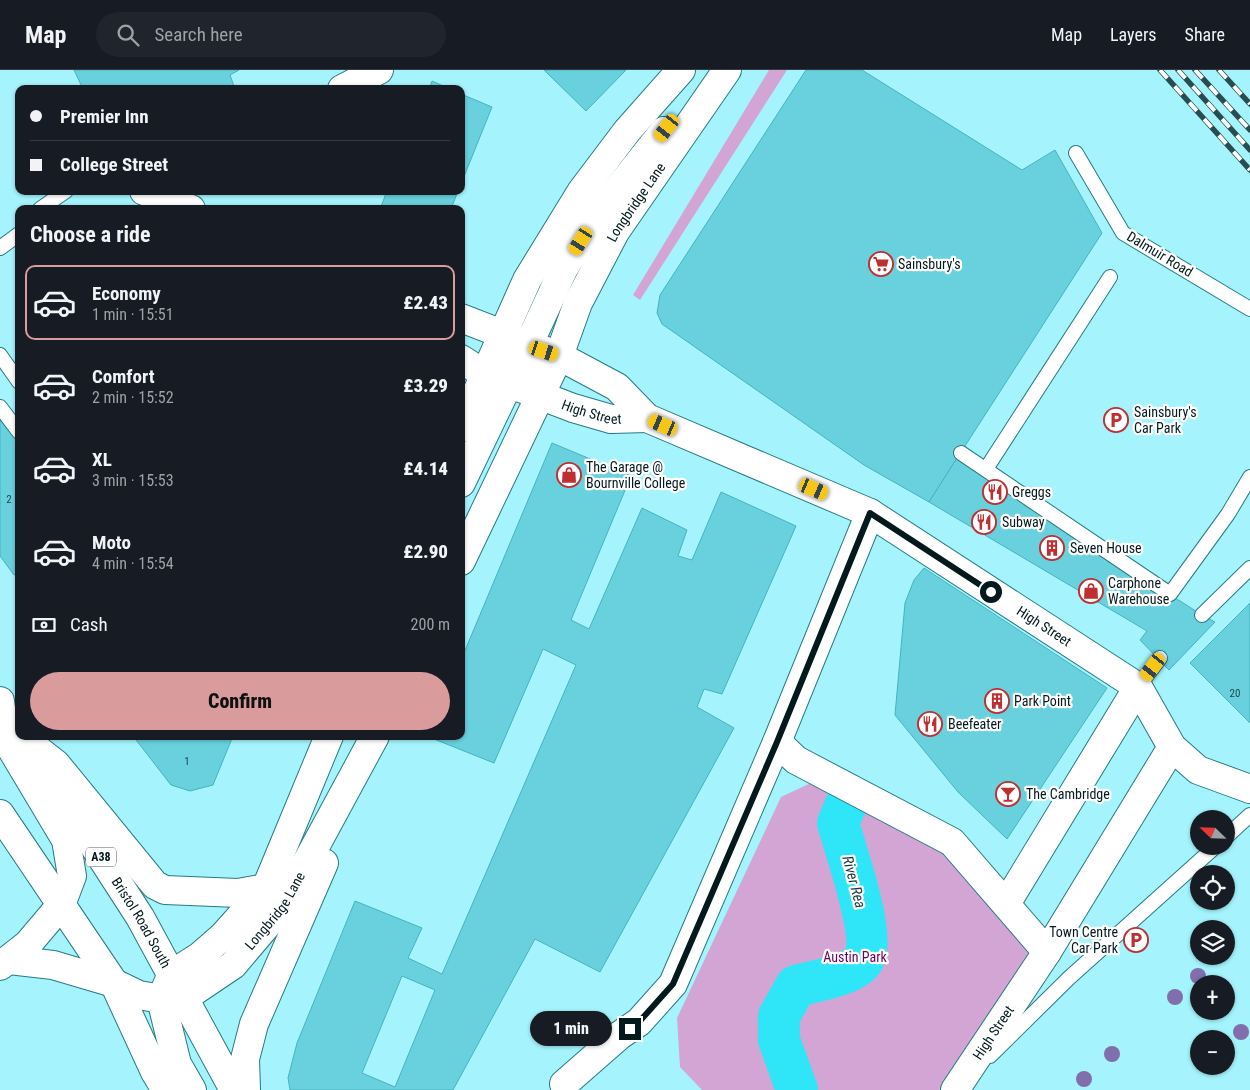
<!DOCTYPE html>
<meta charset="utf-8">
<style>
:root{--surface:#171b24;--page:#20242c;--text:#f1f3f6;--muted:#9ea1a6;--line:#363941;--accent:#da9b9d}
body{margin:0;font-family:"Roboto Condensed",sans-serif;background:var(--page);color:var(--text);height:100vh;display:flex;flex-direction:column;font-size:19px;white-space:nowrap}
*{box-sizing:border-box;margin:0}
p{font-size:16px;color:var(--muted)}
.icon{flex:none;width:28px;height:28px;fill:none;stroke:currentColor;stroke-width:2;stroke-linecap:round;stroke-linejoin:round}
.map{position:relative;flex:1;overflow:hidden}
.sheet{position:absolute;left:15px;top:135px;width:450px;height:535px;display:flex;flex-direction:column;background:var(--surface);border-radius:10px;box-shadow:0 1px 4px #0004}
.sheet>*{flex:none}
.hud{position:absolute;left:15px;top:15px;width:450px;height:110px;border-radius:10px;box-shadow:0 1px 4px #0004;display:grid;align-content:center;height:110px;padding:0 15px;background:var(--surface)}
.needle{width:32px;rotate:293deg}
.tools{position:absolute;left:1190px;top:740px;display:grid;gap:10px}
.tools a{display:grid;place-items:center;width:45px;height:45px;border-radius:50%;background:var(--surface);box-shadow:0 1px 4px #0004;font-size:25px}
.end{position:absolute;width:22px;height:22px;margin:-11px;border:6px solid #03191c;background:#fff;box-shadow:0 0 0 2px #fff}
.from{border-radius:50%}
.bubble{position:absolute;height:35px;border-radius:18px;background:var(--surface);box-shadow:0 1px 4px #0004;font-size:16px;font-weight:800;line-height:35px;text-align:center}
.car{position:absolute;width:15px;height:30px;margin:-15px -8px;border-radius:6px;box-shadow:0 0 4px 1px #0007;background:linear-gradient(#f5c518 24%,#345 0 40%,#f5c518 0 76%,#345 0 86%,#f5c518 0)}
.hud b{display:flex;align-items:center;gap:18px;height:48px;font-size:19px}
.hud b+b{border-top:1px solid var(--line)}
.hud i{width:12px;height:12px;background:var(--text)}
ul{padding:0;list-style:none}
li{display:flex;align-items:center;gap:15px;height:75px;margin:0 10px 8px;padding:0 5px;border:2px solid transparent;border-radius:10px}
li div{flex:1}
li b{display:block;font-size:19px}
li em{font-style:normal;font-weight:800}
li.on{border-color:var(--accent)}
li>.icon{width:45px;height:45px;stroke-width:1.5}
h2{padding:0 15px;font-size:22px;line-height:60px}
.pay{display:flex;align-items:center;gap:12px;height:55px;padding:0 15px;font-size:19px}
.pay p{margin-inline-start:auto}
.button{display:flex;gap:10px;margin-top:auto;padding:10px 15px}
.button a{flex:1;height:58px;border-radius:30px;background:var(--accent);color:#111;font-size:20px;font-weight:800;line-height:58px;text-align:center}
header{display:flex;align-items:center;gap:30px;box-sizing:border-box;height:70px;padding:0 25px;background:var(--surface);border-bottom:1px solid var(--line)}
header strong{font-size:24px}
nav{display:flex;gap:28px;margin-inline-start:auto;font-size:18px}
.search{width:350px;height:45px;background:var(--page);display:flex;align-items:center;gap:12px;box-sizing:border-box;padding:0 18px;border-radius:28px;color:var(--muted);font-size:19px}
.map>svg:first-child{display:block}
.green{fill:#d3a5d5}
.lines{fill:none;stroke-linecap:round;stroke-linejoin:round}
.river{stroke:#2ee6f7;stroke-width:42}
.building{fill:#69d1dd;stroke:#46b2bd;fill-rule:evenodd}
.lane-casing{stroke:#267a82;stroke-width:16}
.street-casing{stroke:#267a82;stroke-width:30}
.secondary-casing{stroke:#267a82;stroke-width:30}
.highway-casing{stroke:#267a82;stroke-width:30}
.lane{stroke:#fff;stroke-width:14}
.street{stroke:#fff;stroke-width:28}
.secondary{stroke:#fff;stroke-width:28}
.highway{stroke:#fff;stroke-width:28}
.rail-casing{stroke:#294c51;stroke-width:5.5}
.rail{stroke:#fff;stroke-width:4;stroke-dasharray:11;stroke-linecap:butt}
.tree{fill:#816ead}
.route{stroke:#03191c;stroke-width:6}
.labels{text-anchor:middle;stroke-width:4.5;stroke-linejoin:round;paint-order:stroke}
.number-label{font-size:11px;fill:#1c474c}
.shield{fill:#fff;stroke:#4f5e60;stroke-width:1}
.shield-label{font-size:12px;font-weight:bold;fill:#03191c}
.street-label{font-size:14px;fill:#03191c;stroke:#fff}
.poi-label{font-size:14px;fill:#03191c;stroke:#fff;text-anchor:start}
.park-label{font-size:14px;fill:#64006b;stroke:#fff}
.water-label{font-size:15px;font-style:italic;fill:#1c373b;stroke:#fff}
</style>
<header>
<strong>Map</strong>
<div class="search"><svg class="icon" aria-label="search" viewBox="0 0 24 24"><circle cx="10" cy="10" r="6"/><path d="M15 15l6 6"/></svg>Search here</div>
<nav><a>Map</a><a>Layers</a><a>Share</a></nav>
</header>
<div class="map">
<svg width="1250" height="1020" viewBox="0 0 1250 1020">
<rect width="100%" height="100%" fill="#a5f4fd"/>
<!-- green -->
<g class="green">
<path d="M769 0H787L640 230 633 225Z"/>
<path d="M815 711 961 792 1036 889 958 1005 939 1020H702L680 997 677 948 781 727Z"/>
</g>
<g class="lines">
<!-- river -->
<path class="river" d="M797 1020 779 970V946L796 916C814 911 852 906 863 890 877 867 845 779 838 753L847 732"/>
</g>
<!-- building -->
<g class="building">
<path d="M74 0H239L230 5 235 19H83Z"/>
<path d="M544 0H626L586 41Z"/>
<path d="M806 0H862L1022 100 1055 80 1102 163 929 432 864 395 662 254 657 243 660 225Z"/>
<path d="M432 11 450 19H429Z"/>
<path d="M461 24 492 37 461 114Z"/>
<path d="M387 121H458L451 139H380Z"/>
<path d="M0 346 19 372V502L14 505 0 486Z"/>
<path d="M552 373 631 406 571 550 589 559 642 438 687 460 678 486 692 490 721 422 796 456 722 624 704 619 697 637 734 658 600 902 535 869 453 1020H290L288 1008 297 973 355 831 422 858 408 888 442 904 576 595 543 579 494 693 429 667 461 666V590ZM402 906 435 920 395 1017 362 1003Z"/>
<path d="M957 388 1202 545 1215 552 1169 600 1140 570 1147 561 929 432Z"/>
<path d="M924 498 1107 618 1007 769 958 722 895 645 905 533 914 510Z"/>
<path d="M1250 533V653L1190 593Z"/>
<path d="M133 666H233L213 715 190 721 171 715Z"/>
</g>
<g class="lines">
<defs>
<g id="lane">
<path d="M1076 83 1123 163 1250 239"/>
<path d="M40 139 66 121"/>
<path d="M0 178 19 164"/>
<path d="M0 285 19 312"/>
<path d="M0 337 19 362"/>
<path d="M961 383 1170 524 1228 444 1250 407"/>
<path d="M986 399 1110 207"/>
<path d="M1202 545 1250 498"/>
<path d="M1138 617 1160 588"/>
<path d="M1226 767 1250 745"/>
<path d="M990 986 1069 908 1216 776"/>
</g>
<g id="street">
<path d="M342 19 379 0"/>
<path d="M144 121 191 139"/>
<path id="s1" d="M461 248 559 286 617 317 647 348 870 443 1138 617 1172 677 1198 700 1250 719"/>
<path id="s2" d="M461 289 484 304 573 338 611 349 647 348"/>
<path d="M777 672 796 690 952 772 1047 882"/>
<path d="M1006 834 1138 617"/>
<path d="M9 890 53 895 114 913"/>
<path d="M0 896 28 874 61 835"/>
<path d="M564 1014 620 965 639 952 673 914 777 672 870 443"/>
<path id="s3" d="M955 1020 1047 882 1172 677"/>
</g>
<g id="secondary">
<path d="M484 304 528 276 564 198 598 144 664 61"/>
<path d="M461 358 527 210 581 122 627 61 681 0"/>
<path d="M461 413 509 313 559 286"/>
<path id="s4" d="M461 491 559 286 578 233 615 162 727 0"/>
<path d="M33 676 56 694 155 815 165 820 238 823 266 818"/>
<path d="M172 904 200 886 223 866 266 818 329 666"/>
<path id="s5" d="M114 913 139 925 161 929 184 928 233 895 283 836 375 666"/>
<path d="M246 1020 245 989 254 954 324 793"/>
</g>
<g id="highway">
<path d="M0 631 5 668 66 770 72 806 61 835"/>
<path id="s6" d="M23 666 140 847 234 1020"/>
<path d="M0 744 114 913 155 1002 166 1020"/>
<path d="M172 904 161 929 177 994 192 1020"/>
</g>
</defs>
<!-- lane casing -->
<use href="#lane" class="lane-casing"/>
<!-- street casing -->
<use href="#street" class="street-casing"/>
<!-- secondary casing -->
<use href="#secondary" class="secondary-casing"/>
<!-- highway casing -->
<use href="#highway" class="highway-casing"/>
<!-- lane -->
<use href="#lane" class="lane"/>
<!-- street -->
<use href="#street" class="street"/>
<!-- secondary -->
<use href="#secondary" class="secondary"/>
<!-- highway -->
<use href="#highway" class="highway"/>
<defs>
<g id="rail">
<path d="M1160 0 1250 100"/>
<path d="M1178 0 1250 80"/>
<path d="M1195 0 1250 60"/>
<path d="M1219 0 1250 34"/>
</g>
</defs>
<!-- rail casing -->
<use href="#rail" class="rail-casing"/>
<!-- rail -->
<use href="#rail" class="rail"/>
</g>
<!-- trees -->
<g class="tree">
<circle cx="1198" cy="906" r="8"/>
<circle cx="1175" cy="927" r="8"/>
<circle cx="1241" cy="962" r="8"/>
<circle cx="1112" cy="984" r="8"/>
<circle cx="1084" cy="1009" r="8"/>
</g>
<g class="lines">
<!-- route -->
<path class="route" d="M630 959 639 952 673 914 777 672 870 443 991 522"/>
</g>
<!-- icons -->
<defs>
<symbol id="supermarket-ring" viewBox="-11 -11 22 22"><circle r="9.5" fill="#fff" stroke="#be2f31" stroke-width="1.5"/><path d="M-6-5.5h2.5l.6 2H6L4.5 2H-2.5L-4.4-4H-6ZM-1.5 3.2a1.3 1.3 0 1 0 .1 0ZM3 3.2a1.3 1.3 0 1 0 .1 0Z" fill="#be2f31"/></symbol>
<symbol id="parking-ring" viewBox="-11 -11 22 22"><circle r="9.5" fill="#fff" stroke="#be2f31" stroke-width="1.5"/><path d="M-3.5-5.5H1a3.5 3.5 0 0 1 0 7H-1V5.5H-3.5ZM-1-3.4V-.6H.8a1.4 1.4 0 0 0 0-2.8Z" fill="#be2f31"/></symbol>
<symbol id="shop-ring" viewBox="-11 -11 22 22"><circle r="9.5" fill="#fff" stroke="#be2f31" stroke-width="1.5"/><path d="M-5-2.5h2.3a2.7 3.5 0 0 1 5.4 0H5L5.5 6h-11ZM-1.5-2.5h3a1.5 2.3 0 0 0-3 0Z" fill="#be2f31"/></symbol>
<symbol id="restaurant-ring" viewBox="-11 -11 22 22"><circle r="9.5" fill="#fff" stroke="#be2f31" stroke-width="1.5"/><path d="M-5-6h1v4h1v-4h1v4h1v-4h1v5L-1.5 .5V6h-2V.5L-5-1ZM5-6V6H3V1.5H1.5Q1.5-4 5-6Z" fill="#be2f31"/></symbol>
<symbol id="building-ring" viewBox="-11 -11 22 22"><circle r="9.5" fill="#fff" stroke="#be2f31" stroke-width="1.5"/><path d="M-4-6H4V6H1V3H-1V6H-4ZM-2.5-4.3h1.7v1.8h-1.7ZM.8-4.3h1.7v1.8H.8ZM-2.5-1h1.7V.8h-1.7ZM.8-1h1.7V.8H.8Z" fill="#be2f31"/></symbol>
<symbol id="bar-ring" viewBox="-11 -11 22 22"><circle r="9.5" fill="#fff" stroke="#be2f31" stroke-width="1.5"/><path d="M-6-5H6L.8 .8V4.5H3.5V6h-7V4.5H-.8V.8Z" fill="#be2f31"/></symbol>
</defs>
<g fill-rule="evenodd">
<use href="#supermarket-ring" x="867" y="180" width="28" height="28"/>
<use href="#parking-ring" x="1102" y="336" width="28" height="28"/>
<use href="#shop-ring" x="555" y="391" width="28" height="28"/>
<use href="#restaurant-ring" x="981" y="408" width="28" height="28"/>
<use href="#restaurant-ring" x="970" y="438" width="28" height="28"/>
<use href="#building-ring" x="1038" y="464" width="28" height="28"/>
<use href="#shop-ring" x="1077" y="507" width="28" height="28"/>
<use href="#building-ring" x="983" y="617" width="28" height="28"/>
<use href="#restaurant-ring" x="916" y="640" width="28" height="28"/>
<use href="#bar-ring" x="994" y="710" width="28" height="28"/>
<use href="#parking-ring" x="1122" y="856" width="28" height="28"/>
</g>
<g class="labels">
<!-- number labels -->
<g class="number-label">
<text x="9" y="433">2</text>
<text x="1235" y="627">20</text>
<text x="187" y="695">1</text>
</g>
<!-- shield labels -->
<rect class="shield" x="86" y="777.5" width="30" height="19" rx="4"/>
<g class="shield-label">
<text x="101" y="791">A38</text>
</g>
<!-- street labels -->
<g class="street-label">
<text dy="5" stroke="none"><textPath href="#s4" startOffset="400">Longbridge Lane</textPath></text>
<text transform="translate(1160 184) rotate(31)" y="5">Dalmuir Road</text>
<text dy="5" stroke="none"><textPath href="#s2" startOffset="142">High Street</textPath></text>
<text dy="5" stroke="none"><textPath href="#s1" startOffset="664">High Street</textPath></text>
<text dy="5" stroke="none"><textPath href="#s5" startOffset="201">Longbridge Lane</textPath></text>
<text dy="5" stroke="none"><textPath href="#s6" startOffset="221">Bristol Road South</textPath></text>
<text dy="5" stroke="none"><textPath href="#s3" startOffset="69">High Street</textPath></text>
</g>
<!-- poi labels -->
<g class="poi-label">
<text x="898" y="199">Sainsbury's</text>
<text x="1134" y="347">Sainsbury's<tspan x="1134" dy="16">Car Park</tspan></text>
<text x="586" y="402">The Garage @<tspan x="586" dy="16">Bournville College</tspan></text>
<text x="1012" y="427">Greggs</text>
<text x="1002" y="457">Subway</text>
<text x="1070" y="483">Seven House</text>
<text x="1108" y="518">Carphone<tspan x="1108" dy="16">Warehouse</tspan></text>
<text x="1014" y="636">Park Point</text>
<text x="948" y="659">Beefeater</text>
<text x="1026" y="729">The Cambridge</text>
<text x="1118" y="867" text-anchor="end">Town Centre<tspan x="1118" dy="16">Car Park</tspan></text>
</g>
<!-- park labels -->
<g class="park-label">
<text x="855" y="892">Austin Park</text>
</g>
<!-- water labels -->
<g class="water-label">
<text transform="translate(854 812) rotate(75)" y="5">River Rea</text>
</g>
</g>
</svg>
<div class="tools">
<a><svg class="needle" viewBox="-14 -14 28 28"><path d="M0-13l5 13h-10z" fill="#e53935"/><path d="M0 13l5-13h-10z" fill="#9ea1a6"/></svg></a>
<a><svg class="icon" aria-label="locate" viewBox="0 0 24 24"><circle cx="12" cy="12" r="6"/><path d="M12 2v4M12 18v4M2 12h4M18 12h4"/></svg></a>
<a><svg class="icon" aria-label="layers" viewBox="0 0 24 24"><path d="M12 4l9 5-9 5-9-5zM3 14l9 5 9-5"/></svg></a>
<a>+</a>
<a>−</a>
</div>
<i class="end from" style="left:991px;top:522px"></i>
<i class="end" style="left:630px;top:959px"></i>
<div class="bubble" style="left:530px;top:941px;width:82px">1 min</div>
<i class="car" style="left:667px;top:58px;rotate:218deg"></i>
<i class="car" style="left:581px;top:171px;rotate:212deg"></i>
<i class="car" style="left:544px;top:281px;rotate:108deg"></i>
<i class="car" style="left:663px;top:355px;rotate:293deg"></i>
<i class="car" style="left:814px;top:419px;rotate:113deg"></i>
<i class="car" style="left:1153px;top:597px;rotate:217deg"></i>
<div class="hud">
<b><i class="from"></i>Premier Inn</b>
<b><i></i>College Street</b>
</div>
<section class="sheet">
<h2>Choose a ride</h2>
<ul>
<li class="on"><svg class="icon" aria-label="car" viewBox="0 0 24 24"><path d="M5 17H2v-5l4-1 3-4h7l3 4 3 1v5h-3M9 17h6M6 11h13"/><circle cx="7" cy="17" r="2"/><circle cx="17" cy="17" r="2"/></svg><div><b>Economy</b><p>1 min · 15:51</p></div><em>£2.43</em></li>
<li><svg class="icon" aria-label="car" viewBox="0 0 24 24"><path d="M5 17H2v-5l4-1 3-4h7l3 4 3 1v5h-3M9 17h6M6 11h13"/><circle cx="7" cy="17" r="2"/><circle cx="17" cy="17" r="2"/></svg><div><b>Comfort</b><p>2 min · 15:52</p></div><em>£3.29</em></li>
<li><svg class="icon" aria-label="car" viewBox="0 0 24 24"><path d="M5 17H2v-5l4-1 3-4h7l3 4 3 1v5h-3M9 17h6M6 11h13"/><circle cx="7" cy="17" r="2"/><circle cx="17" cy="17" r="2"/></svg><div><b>XL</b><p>3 min · 15:53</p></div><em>£4.14</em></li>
<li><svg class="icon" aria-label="car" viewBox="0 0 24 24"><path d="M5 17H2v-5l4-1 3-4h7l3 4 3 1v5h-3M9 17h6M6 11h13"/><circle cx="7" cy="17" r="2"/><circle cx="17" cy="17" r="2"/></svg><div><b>Moto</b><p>4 min · 15:54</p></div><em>£2.90</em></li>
</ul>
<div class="pay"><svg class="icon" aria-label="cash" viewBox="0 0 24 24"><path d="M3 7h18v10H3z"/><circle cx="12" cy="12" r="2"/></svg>Cash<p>200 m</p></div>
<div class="button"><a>Confirm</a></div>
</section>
</div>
